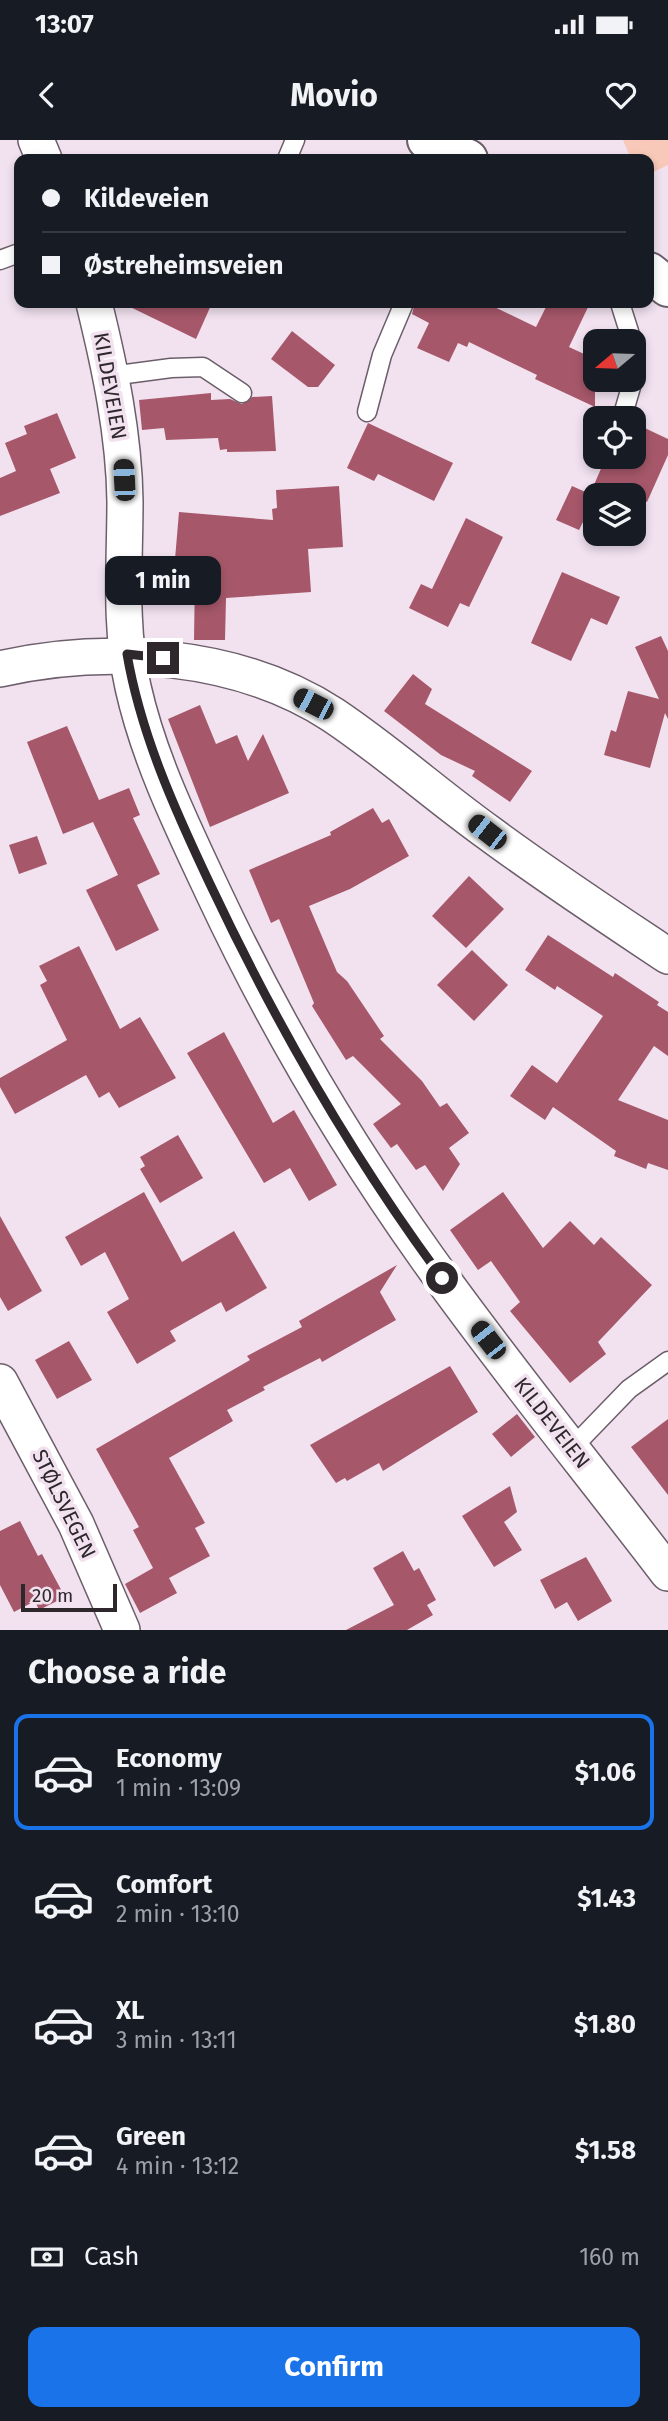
<!DOCTYPE html>
<meta charset="utf-8">
<style>
:root{--surface:#171b24;--page:#20242c;--text:#f1f3f6;--muted:#9ea1a6;--line:#363941;--accent:#1a73e8}
body{margin:0;font-family:"Fira Sans",sans-serif;background:var(--page);color:var(--text);height:100vh;display:flex;flex-direction:column;font-size:26px;white-space:nowrap}
*{box-sizing:border-box;margin:0}
p{font-size:23px;color:var(--muted)}
.icon{flex:none;width:38px;height:38px;fill:none;stroke:currentColor;stroke-width:2;stroke-linecap:round;stroke-linejoin:round}
.map{position:relative;height:1490px;overflow:hidden}
.details{display:flex;flex-direction:column;background:var(--surface);flex:1}
.details>*{flex:none}
.hud{position:absolute;left:14px;top:14px;width:640px;height:154px;border-radius:14px;box-shadow:0 4px 10px #0003;display:grid;align-content:center;height:154px;padding:0 28px;background:var(--surface)}
.needle{width:46px;rotate:251deg}
.fabs{position:absolute;left:583px;top:189px;display:grid;gap:14px}
.fabs a{display:grid;place-items:center;width:63px;height:63px;border-radius:14px;background:var(--surface);box-shadow:0 4px 10px #0003;font-size:35px}
.scale{position:absolute;left:21px;bottom:18px;width:96px;box-sizing:border-box;padding-left:7px;border:4px solid #2e282d;border-top:0;font-size:19px;line-height:24px;white-space:nowrap;color:#2e282d;-webkit-text-stroke:5px #f2e2f0;paint-order:stroke}
.end{position:absolute;width:32px;height:32px;margin:-16px;border:9px solid #2e282d;background:#fff;box-shadow:0 0 0 4px #fff}
.from{border-radius:50%}
.bubble{position:absolute;height:49px;border-radius:14px;background:var(--surface);box-shadow:0 4px 10px #0003;font-size:23px;font-weight:700;line-height:49px;text-align:center}
.car{position:absolute;width:21px;height:42px;margin:-21px -10px;border-radius:9px;box-shadow:0 0 5px 2px #0007;background:linear-gradient(#222 24%,#8ab4d8 0 40%,#222 0 76%,#8ab4d8 0 86%,#222 0)}
.hud b{display:flex;align-items:center;gap:24px;height:66px;font-size:26px}
.hud b+b{border-top:2px solid var(--line)}
.hud i{width:18px;height:18px;background:var(--text)}
ul{padding:0;list-style:none}
li{display:flex;align-items:center;gap:21px;height:116px;margin:0 14px 10px;padding:0 14px;border:4px solid transparent;border-radius:14px}
li div{flex:1}
li b{display:block;font-size:26px}
li em{font-style:normal;font-weight:700}
li.selected{border-color:var(--accent)}
li>.icon{width:63px;height:63px;stroke-width:1.5}
h2{padding:0 28px;font-size:32px;line-height:84px}
.pay{display:flex;align-items:center;gap:18px;height:77px;padding:0 28px;font-size:26px}
.pay p{margin-inline-start:auto}
.button{display:flex;gap:14px;margin-top:auto;padding:14px 28px}
.button a{flex:1;height:80px;border-radius:14px;background:var(--accent);color:#fff;font-size:28px;font-weight:700;line-height:80px;text-align:center}
.status{display:flex;justify-content:space-between;align-items:center;height:49px;padding:0 35px;background:var(--surface);direction:ltr}
.status svg{height:19px;fill:currentColor}
header{display:flex;justify-content:space-between;align-items:center;height:91px;padding:0 28px;background:var(--surface);font-size:32px;font-weight:700}
.map>svg:first-child{display:block}
.green{fill:#f8c8b8}
.building{fill:#a6586a}
.lines{fill:none;stroke-linecap:round;stroke-linejoin:round}
.service-casing{stroke:#6c5e6a;stroke-width:21}
.minor-casing{stroke:#6c5e6a;stroke-width:38}
.tertiary-casing{stroke:#6c5e6a;stroke-width:42}
.service{stroke:#fff;stroke-width:18}
.minor{stroke:#fff;stroke-width:35}
.tertiary{stroke:#fff;stroke-width:38}
.route{stroke:#2e282d;stroke-width:9}
.labels{text-anchor:middle;stroke-width:7;stroke-linejoin:round;paint-order:stroke}
.street-label{font-size:21px;fill:#2e282d;stroke:#f2e2f0}
</style>
<div class="status"><b>13:07</b><svg viewBox="0 0 49 12"><path d="M0 12V9h3v3zM5 12V6h3v6zM10 12V3h3v9zM15 12V0h3v12zM26 1h20v11H26zM47 4h2v5h-2z"/></svg></div>
<header><svg class="icon" aria-label="back" viewBox="0 0 24 24"><path d="M15 5l-7 7 7 7"/></svg>Movio<svg class="icon" aria-label="heart" viewBox="0 0 24 24"><path d="M12 20l-8-8c-3-5 5-10 8-4 3-6 11-1 8 4z"/></svg></header>
<div class="map">
<svg width="668" height="1490" viewBox="0 0 668 1490">
<rect width="100%" height="100%" fill="#f2e2f0"/>
<!-- green -->
<path class="green" d="M623 0H668V25L649 34V19H631Z"/>
<!-- building -->
<g class="building">
<path d="M122 163H212L196 199Z"/>
<path d="M415 163H486L536 187 548 163H590L569 207 595 219V267L535 239 537 235 469 202 467 207 458 203 449 222 417 208 429 183 412 174Z"/>
<path d="M292 191 335 225 318 247H308L271 219Z"/>
<path d="M211 253V260L230 259 242 264 252 257 272 256 276 311 227 312V309L220 310 218 298 166 300 164 288 142 290 139 260Z"/>
<path d="M57 273 76 318 50 329 60 353 0 376V338L16 331 5 303 27 294 24 286Z"/>
<path d="M368 283 453 323 434 361 378 334 374 341 347 328Z"/>
<path d="M634 283 668 299V315L647 362 636 356 634 361V355H595V386L584 380 579 390 556 380 572 346 590 354 603 324 611 328 617 317H634Z"/>
<path d="M339 346 343 407 308 409 311 452 226 458 225 500H194L195 433 174 431 179 372 273 380 272 369 277 368 276 350Z"/>
<path d="M466 378 503 397 469 467 460 463 448 487 409 468 421 444 432 449Z"/>
<path d="M562 432 620 457 607 485 591 478 571 521 531 503Z"/>
<path d="M661 496 668 511V579L665 573 650 628 604 615 611 590 616 592 628 551 659 559 635 507Z"/>
<path d="M413 534 432 549 425 564 532 631 510 662 472 636 475 631 441 615 384 571Z"/>
<path d="M200 565 216 604 237 595 248 621 263 594 289 653 210 687 168 579Z"/>
<path d="M67 586 99 660 129 648 140 675 133 678 160 734 137 745 159 790 116 811 86 750 118 735 93 682 63 694 27 602Z"/>
<path d="M373 668 382 683 389 679 409 716 350 749 309 766 337 832 347 841 384 896 380 899 422 941 440 967 447 963 469 993 449 1008 460 1024 443 1051 425 1025 416 1030 397 1004 391 1008 373 984 401 964 353 916 346 920 312 866 314 863 279 779 271 783 249 730 331 695 330 692Z"/>
<path d="M37 696 47 724 19 734 9 705Z"/>
<path d="M469 736 504 769 466 808 432 776Z"/>
<path d="M548 795 613 837 615 833 659 862 657 865 668 872V916L654 906 618 960 668 980V1030L648 1023 646 1029 614 1016 616 1011 553 967 545 980 510 956 532 925 557 943 603 876 557 846 555 850 525 830Z"/>
<path d="M79 806 120 889 140 877 176 938 119 968 109 952 99 958 86 935 15 974 0 947V938L67 900 40 845 47 841 39 826Z"/>
<path d="M472 810 508 845 474 881 437 845Z"/>
<path d="M224 892 273 983 294 970 337 1045 309 1061 290 1028 264 1043 187 913Z"/>
<path d="M178 995 203 1038 160 1063 140 1029 145 1026 140 1017Z"/>
<path d="M144 1052 182 1122 234 1091 267 1148 226 1172 221 1162 170 1191 176 1201 137 1224 107 1172 129 1159 105 1112 81 1126 65 1097Z"/>
<path d="M503 1052 543 1108 570 1081 594 1105 601 1097 652 1145 598 1202 606 1214 570 1243 510 1171 520 1162 491 1121 478 1130 450 1090Z"/>
<path d="M0 1076 42 1151 8 1171 0 1157Z"/>
<path d="M397 1125 380 1152 396 1180 322 1222 320 1218 263 1247 265 1250 227 1270 233 1281 169 1318 205 1383 195 1388 210 1416 169 1438 177 1453 140 1473 125 1444 153 1428 133 1390 139 1387 96 1309 250 1220 247 1216 302 1187 299 1181Z"/>
<path d="M69 1201 92 1240 57 1259 35 1220Z"/>
<path d="M450 1226 478 1272 383 1331 379 1323 347 1341 345 1338 336 1343 310 1305Z"/>
<path d="M517 1274 535 1297 511 1317 492 1294Z"/>
<path d="M668 1279V1355L631 1307Z"/>
<path d="M510 1346 517 1372 504 1382 522 1410 494 1427 462 1376Z"/>
<path d="M20 1381 38 1416 42 1414 65 1457 39 1470 35 1461 14 1472 0 1445V1391Z"/>
<path d="M403 1411 414 1431 419 1428 436 1460 427 1465 433 1475 407 1490H346L394 1465 373 1428Z"/>
<path d="M586 1417 612 1461 578 1481 567 1462 555 1469 540 1440Z"/>
</g>
<g class="lines">
<defs>
<g id="service">
<path d="M287 19 295 0"/>
<path d="M0 120 19 113"/>
<path d="M620 163 632 201"/>
<path d="M634 209V235"/>
<path d="M111 236 171 228 203 227 242 253"/>
<path d="M367 272 382 215 404 163"/>
<path d="M622 278 633 240"/>
<path d="M572 1308 629 1249 668 1221"/>
</g>
<g id="minor">
<path d="M36 0 44 19"/>
<path d="M94 163C110 228 124 294 125 361 125 424 119 485 133 547 149 619 183 688 214 754 274 882 346 1004 428 1119 504 1226 588 1328 668 1433"/>
<path d="M0 529C108 505 238 513 333 575 387 611 436 655 489 693 547 736 608 776 668 816"/>
<path d="M0 1242 76 1384 122 1490"/>
</g>
<g id="tertiary">
<path d="M427 0 468 19"/>
<path d="M649 132 668 147"/>
</g>
</defs>
<!-- service casing -->
<use href="#service" class="service-casing"/>
<!-- minor casing -->
<use href="#minor" class="minor-casing"/>
<!-- tertiary casing -->
<use href="#tertiary" class="tertiary-casing"/>
<!-- service -->
<use href="#service" class="service"/>
<!-- minor -->
<use href="#minor" class="minor"/>
<!-- tertiary -->
<use href="#tertiary" class="tertiary"/>
</g>
<g class="lines">
<!-- route -->
<path class="route" d="M163 518 127 514C141 595 175 670 210 744 275 882 351 1015 442 1138"/>
</g>
<g class="labels">
<!-- street labels -->
<g class="street-label">
<text transform="translate(110 246) rotate(80)" y="7">KILDEVEIEN</text>
<text transform="translate(552 1283) rotate(52)" y="7">KILDEVEIEN</text>
<text transform="translate(64 1364) rotate(64)" y="7">STØLSVEGEN</text>
</g>
</g>
</svg>
<div class="fabs">
<a><svg class="needle" viewBox="-14 -14 28 28"><path d="M0-13l5 13h-10z" fill="#e53935"/><path d="M0 13l5-13h-10z" fill="#9ea1a6"/></svg></a>
<a><svg class="icon" aria-label="locate" viewBox="0 0 24 24"><circle cx="12" cy="12" r="6"/><path d="M12 2v4M12 18v4M2 12h4M18 12h4"/></svg></a>
<a><svg class="icon" aria-label="layers" viewBox="0 0 24 24"><path d="M12 4l9 5-9 5-9-5zM3 14l9 5 9-5"/></svg></a>
</div>
<div class="scale">20 m</div>
<i class="end from" style="left:442px;top:1138px"></i>
<i class="end" style="left:163px;top:518px"></i>
<div class="bubble" style="left:105px;top:416px;width:116px">1 min</div>
<i class="car" style="left:124px;top:340px;rotate:357deg"></i>
<i class="car" style="left:313px;top:564px;rotate:297deg"></i>
<i class="car" style="left:487px;top:692px;rotate:308deg"></i>
<i class="car" style="left:488px;top:1200px;rotate:322deg"></i>
<div class="hud">
<b><i class="from"></i>Kildeveien</b>
<b><i></i>Østreheimsveien</b>
</div>
</div>
<section class="details">
<h2>Choose a ride</h2>
<ul>
<li class="selected"><svg class="icon" aria-label="car" viewBox="0 0 24 24"><path d="M5 17H2v-5l4-1 3-4h7l3 4 3 1v5h-3M9 17h6M6 11h13"/><circle cx="7" cy="17" r="2"/><circle cx="17" cy="17" r="2"/></svg><div><b>Economy</b><p>1 min · 13:09</p></div><em>$1.06</em></li>
<li><svg class="icon" aria-label="car" viewBox="0 0 24 24"><path d="M5 17H2v-5l4-1 3-4h7l3 4 3 1v5h-3M9 17h6M6 11h13"/><circle cx="7" cy="17" r="2"/><circle cx="17" cy="17" r="2"/></svg><div><b>Comfort</b><p>2 min · 13:10</p></div><em>$1.43</em></li>
<li><svg class="icon" aria-label="car" viewBox="0 0 24 24"><path d="M5 17H2v-5l4-1 3-4h7l3 4 3 1v5h-3M9 17h6M6 11h13"/><circle cx="7" cy="17" r="2"/><circle cx="17" cy="17" r="2"/></svg><div><b>XL</b><p>3 min · 13:11</p></div><em>$1.80</em></li>
<li><svg class="icon" aria-label="car" viewBox="0 0 24 24"><path d="M5 17H2v-5l4-1 3-4h7l3 4 3 1v5h-3M9 17h6M6 11h13"/><circle cx="7" cy="17" r="2"/><circle cx="17" cy="17" r="2"/></svg><div><b>Green</b><p>4 min · 13:12</p></div><em>$1.58</em></li>
</ul>
<div class="pay"><svg class="icon" aria-label="cash" viewBox="0 0 24 24"><path d="M3 7h18v10H3z"/><circle cx="12" cy="12" r="2"/></svg>Cash<p>160 m</p></div>
<div class="button"><a>Confirm</a></div>
</section>
